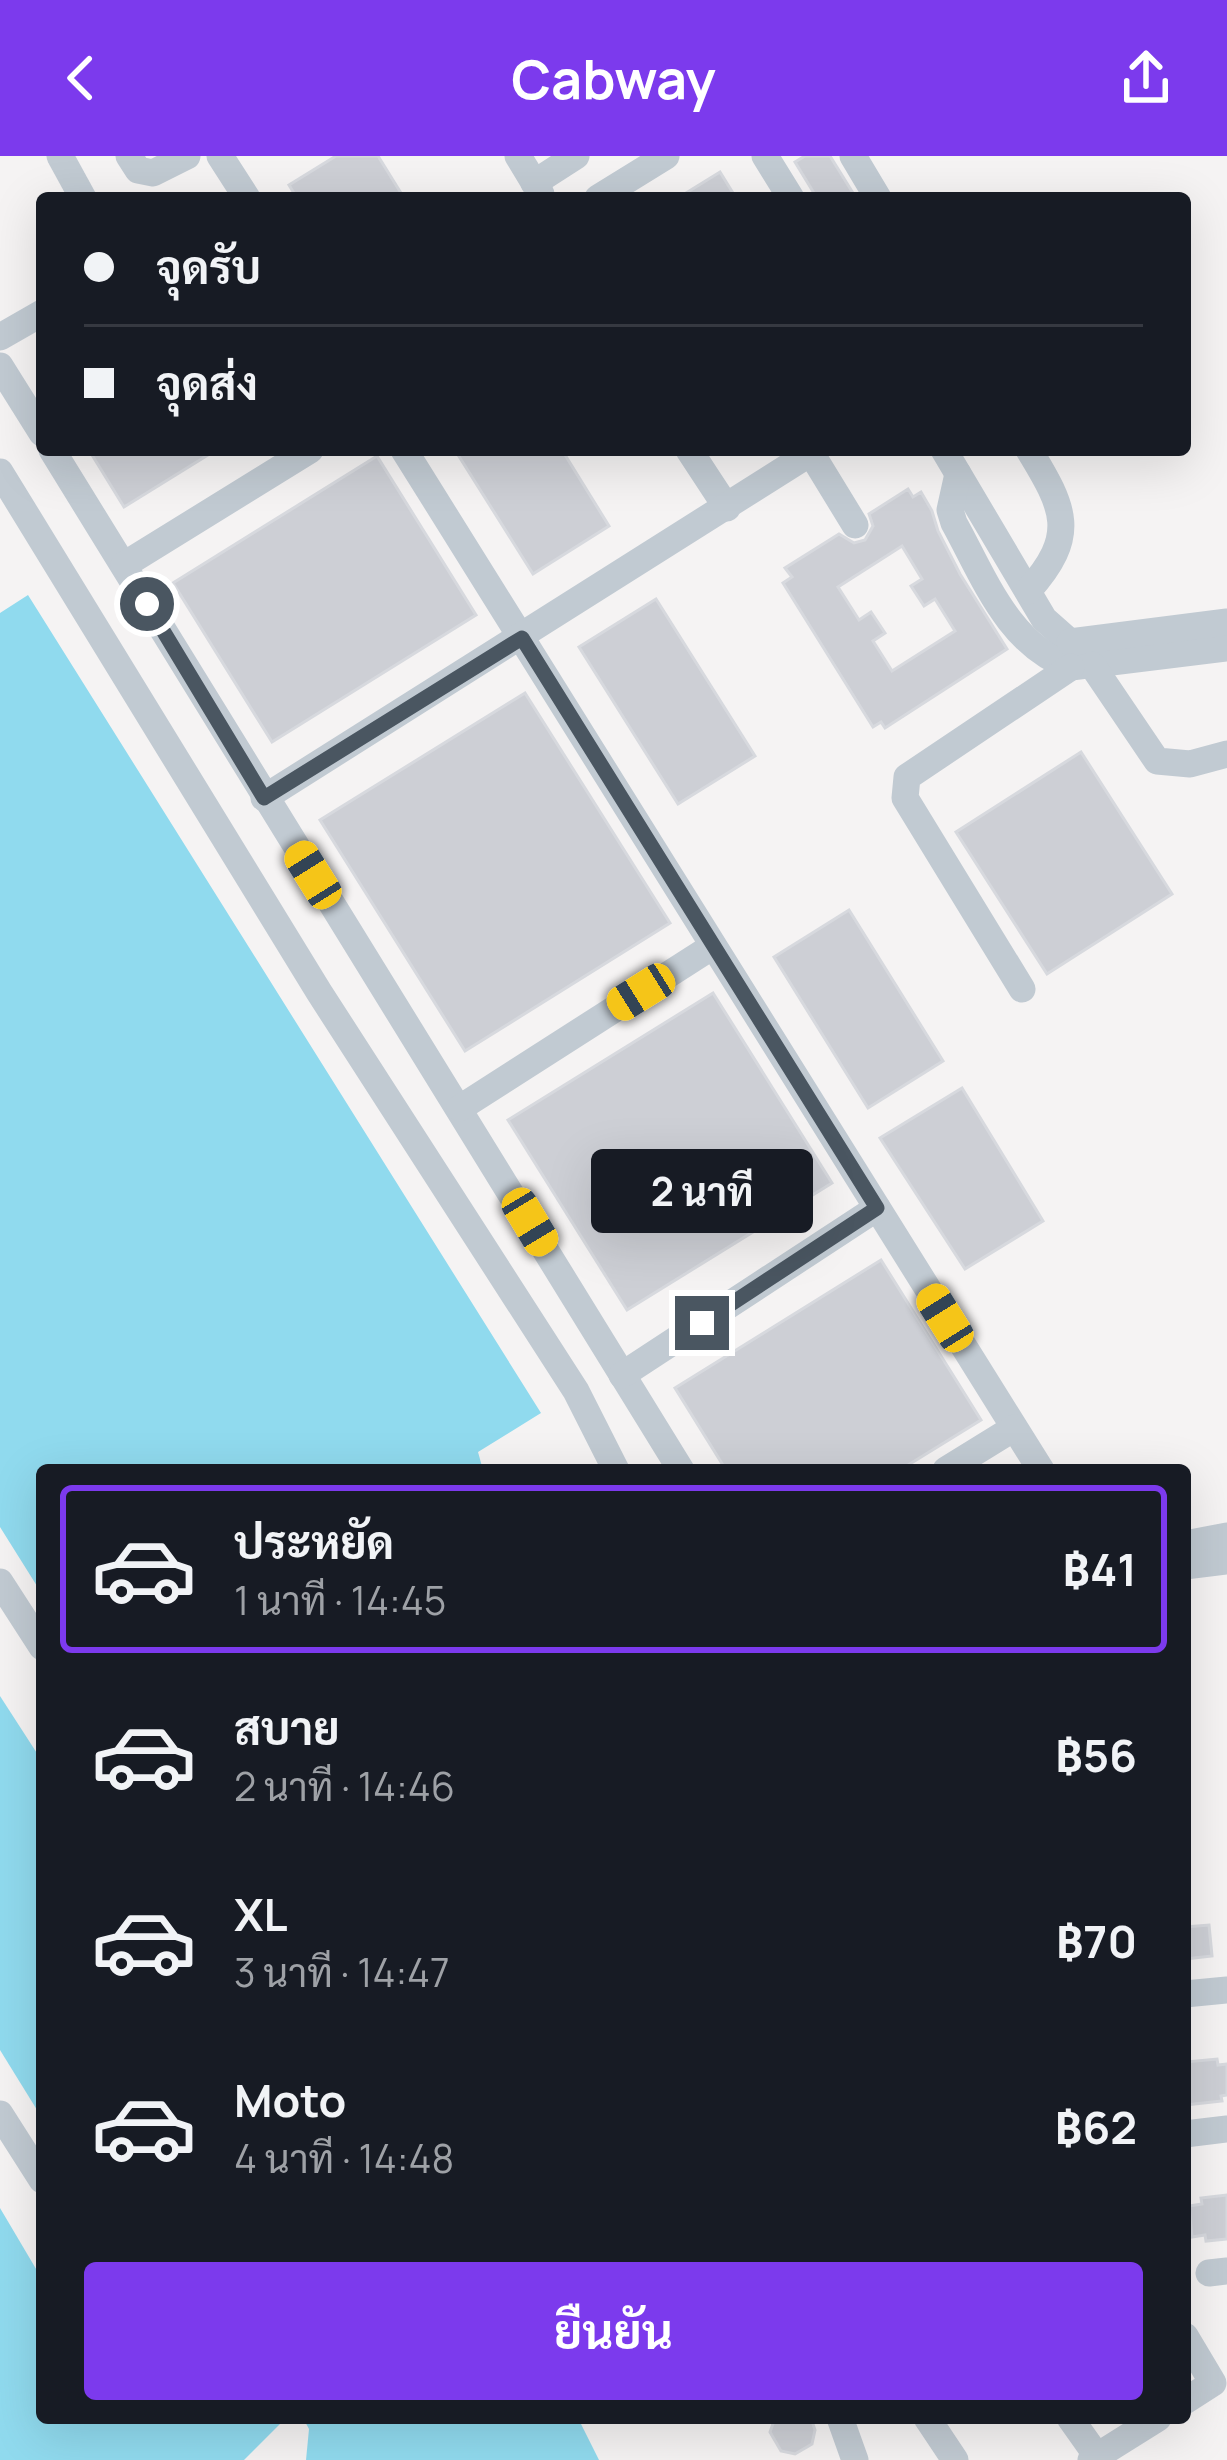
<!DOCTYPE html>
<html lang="th">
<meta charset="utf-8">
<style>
:root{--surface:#171b24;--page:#242831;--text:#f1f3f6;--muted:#9ea1a6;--line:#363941;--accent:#7c3aed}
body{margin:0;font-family:Manrope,Sarabun,sans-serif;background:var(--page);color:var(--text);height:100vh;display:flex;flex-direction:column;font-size:45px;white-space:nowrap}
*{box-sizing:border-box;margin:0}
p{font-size:39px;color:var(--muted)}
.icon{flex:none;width:66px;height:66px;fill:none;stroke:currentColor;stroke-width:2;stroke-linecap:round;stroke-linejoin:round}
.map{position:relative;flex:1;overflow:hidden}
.details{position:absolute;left:36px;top:1308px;width:1155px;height:960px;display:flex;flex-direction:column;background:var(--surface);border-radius:12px;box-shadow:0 12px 48px #0002}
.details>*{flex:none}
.hud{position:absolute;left:36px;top:36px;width:1155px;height:264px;border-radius:12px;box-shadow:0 12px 48px #0002;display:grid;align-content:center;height:264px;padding:0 48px;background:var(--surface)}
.end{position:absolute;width:54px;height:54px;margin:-27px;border:15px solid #4a5661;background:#fff;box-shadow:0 0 0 6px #fff}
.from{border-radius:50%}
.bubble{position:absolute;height:84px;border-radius:12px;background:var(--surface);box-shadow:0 12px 48px #0002;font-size:39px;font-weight:700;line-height:84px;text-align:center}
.car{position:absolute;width:36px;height:72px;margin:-36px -18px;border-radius:15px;box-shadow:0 0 9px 3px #0007;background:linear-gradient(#f5c518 24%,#345 0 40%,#f5c518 0 76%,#345 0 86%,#f5c518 0)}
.hud b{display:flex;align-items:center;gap:42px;height:114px;font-size:45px}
.hud b+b{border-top:3px solid var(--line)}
.hud i{width:30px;height:30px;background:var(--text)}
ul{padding:21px 0 0;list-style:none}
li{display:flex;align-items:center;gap:36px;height:168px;margin:0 24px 18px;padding:0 24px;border:6px solid transparent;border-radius:12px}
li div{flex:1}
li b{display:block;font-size:45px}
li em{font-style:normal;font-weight:700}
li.on{border-color:var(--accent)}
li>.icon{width:108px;height:108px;stroke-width:1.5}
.primary-button{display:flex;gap:24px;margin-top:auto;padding:24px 48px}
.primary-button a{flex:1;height:138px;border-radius:12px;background:var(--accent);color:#fff;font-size:48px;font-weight:700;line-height:138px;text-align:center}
header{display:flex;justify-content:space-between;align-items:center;height:156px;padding:0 48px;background:var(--accent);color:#fff;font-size:54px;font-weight:700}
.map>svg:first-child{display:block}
.water{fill:#90daee}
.pier{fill:#f5f3f3}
.building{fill:#cdcfd5;stroke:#d7d9de;stroke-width:3;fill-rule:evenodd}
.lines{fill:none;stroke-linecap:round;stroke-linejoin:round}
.minor{stroke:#c1cad2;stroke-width:27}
.route{stroke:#4a5661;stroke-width:15}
</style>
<header><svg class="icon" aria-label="back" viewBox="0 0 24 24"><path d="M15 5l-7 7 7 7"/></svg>Cabway<svg class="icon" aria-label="share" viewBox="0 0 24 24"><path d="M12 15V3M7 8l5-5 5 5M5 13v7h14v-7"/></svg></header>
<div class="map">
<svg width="1227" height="2304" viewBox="0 0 1227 2304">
<rect width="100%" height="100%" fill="#f5f3f3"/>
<!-- water -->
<g class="water">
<path d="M28 439 541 1257 478 1296 483 1314H42V1438L0 1371V457Z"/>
<path d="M0 1540 42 1605V1962L0 1894Z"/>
<path d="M0 2052 42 2123V2262H578L599 2304H0Z"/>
</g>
<!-- pier -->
<path class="pier" d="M286 2262H303L309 2273 306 2304H244Z"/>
<!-- building -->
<g class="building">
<path d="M336 0H378L404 42H297L289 29Z"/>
<path d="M805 0H830L856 42H817L795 6Z"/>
<path d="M720 16 736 42H678Z"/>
<path d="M89 294H216L124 351Z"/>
<path d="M455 294H562L609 370 533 418Z"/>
<path d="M377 300 476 459 272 586 173 427Z"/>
<path d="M908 333 913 341 921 336 932 355 938 375 960 418 1007 493 885 572 881 566 873 571 783 427 792 421 785 412 839 378 854 387 865 384 873 370 869 358ZM902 390 922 423 911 430 924 450 935 443 955 475 892 515 873 485 885 477 871 456 859 464 838 431Z"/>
<path d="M656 443 755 600 678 648 579 491Z"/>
<path d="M525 537 670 767 465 895 320 664Z"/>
<path d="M1081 596 1172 738 1047 818 956 676Z"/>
<path d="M849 754 943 905 868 952 774 801Z"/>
<path d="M713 837 832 1027 627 1154 508 964Z"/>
<path d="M962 932 1043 1065 965 1113 880 982Z"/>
<path d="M881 1104 981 1264 900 1314H726L675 1232Z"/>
<path d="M1209 1769 1212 1800 1185 1803V1771Z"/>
<path d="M1217 1903 1218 1909 1227 1908V1939L1221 1940 1222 1945 1185 1949V1906Z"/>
<path d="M1227 2039V2083L1206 2085 1205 2079 1192 2081 1189 2050 1202 2048 1201 2042Z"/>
<path d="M775 2262H811L815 2274 812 2288 795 2298 781 2295 770 2276Z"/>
</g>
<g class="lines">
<!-- minor -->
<g class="minor">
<path d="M60 0 83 42"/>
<path d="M129 0 138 14 153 17 187 0"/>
<path d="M220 0 247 42"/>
<path d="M518 0 541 38"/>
<path d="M765 0 791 42"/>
<path d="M853 0 878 42"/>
<path d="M534 27 576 0"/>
<path d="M598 42 666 0"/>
<path d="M0 181 42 157"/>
<path d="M0 210 42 277"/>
<path d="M52 294 681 1314"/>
<path d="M404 294 1041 1314"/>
<path d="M689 294 727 352"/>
<path d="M944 294 1044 463 1070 486 1071 511"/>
<path d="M811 297 855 369"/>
<path d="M0 316 319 836 576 1235 616 1314"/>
<path d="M958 318 950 354 954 367C984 421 1008 489 1071 511L1227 492"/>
<path d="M124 409 310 294"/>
<path d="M1028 435C1078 379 1065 353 1029 294"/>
<path d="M1070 486 1227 466"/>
<path d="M1092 509 1157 605 1190 608 1227 598"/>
<path d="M264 642 815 294"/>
<path d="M1022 833 905 642 907 621 1071 511"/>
<path d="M460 952 713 790"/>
<path d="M622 1219 877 1052"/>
<path d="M946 1314 1014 1272"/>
<path d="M1185 1388 1227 1380"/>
<path d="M1185 1410 1227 1405"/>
<path d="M0 1426 42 1491"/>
<path d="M1185 1838 1227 1834"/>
<path d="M0 1958 42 2024"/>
<path d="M1185 1978 1227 1973"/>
<path d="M1209 2117 1227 2115"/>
<path d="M1185 2180 1213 2227 1185 2245"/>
<path d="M840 2262 855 2304"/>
<path d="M927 2262 955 2304"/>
<path d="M1070 2262 1097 2300"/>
<path d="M1091 2304 1158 2262"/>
</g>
</g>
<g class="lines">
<!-- route -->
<path class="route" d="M147 448 264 642 522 482 877 1052 702 1167"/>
</g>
</svg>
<i class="end from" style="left:147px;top:448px"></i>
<i class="end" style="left:702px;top:1167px"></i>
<div class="bubble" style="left:591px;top:993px;width:222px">2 นาที</div>
<i class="car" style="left:313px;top:719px;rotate:328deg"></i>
<i class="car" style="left:641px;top:836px;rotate:238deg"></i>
<i class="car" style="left:530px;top:1066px;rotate:149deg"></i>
<i class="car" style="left:945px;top:1162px;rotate:328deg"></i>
<div class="hud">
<b><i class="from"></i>จุดรับ</b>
<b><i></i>จุดส่ง</b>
</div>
<section class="details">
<ul>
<li class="on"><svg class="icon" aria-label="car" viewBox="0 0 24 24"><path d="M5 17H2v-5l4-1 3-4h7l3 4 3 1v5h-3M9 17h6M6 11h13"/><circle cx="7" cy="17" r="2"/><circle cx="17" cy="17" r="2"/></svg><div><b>ประหยัด</b><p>1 นาที · 14:45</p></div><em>฿41</em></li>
<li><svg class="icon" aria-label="car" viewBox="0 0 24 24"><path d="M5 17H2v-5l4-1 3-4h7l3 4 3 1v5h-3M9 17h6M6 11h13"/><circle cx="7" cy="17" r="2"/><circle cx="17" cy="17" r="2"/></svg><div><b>สบาย</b><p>2 นาที · 14:46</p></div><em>฿56</em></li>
<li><svg class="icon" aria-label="car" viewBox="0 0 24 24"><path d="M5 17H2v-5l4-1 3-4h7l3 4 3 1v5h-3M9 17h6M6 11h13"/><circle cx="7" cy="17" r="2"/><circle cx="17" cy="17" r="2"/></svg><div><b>XL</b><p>3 นาที · 14:47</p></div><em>฿70</em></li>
<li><svg class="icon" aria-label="car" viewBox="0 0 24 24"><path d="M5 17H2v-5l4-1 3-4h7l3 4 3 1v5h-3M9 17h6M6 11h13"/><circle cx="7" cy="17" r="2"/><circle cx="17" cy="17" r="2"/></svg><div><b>Moto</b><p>4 นาที · 14:48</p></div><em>฿62</em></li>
</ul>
<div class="primary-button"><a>ยืนยัน</a></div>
</section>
</div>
